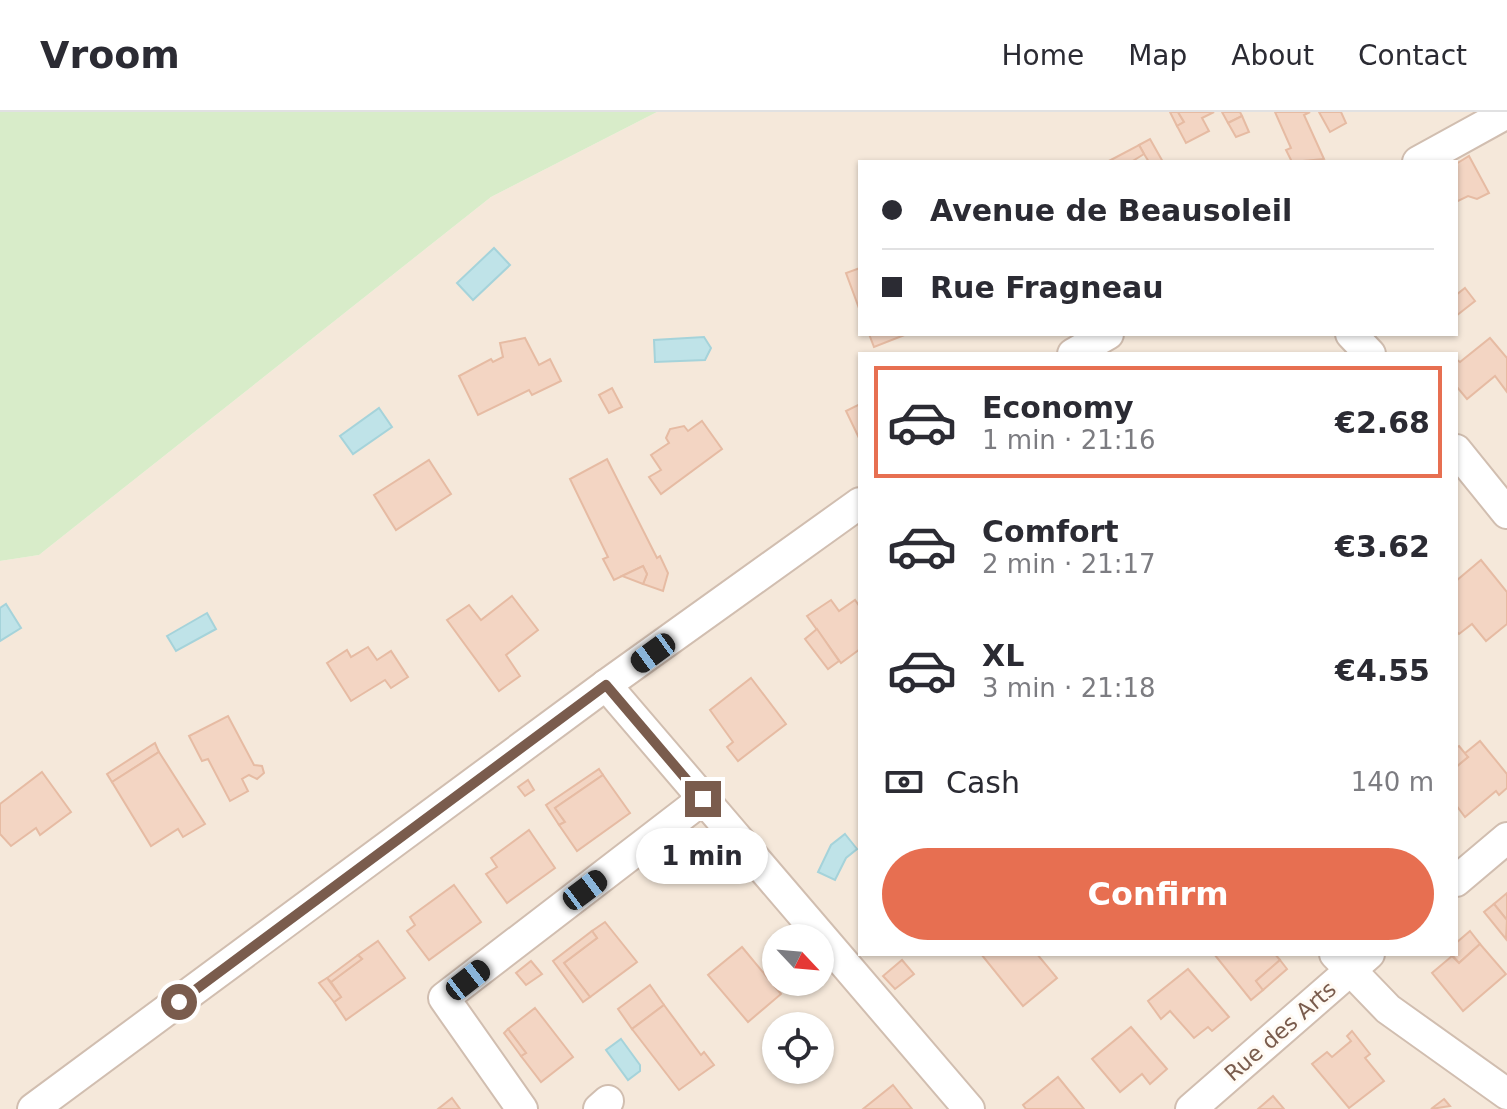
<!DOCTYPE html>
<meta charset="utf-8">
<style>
:root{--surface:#fff;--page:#f2f2f3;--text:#2b2b33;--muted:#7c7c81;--line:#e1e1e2;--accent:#e76f51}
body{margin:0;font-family:"DejaVu Sans",sans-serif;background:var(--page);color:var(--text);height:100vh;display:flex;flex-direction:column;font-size:30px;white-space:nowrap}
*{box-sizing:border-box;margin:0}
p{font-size:26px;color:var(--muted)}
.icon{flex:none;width:44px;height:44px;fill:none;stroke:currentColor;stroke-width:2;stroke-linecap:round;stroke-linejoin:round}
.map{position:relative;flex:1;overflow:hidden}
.sheet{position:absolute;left:858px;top:240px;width:600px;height:604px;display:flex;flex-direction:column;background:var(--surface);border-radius:0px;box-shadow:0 2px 6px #0004}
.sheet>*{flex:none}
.hud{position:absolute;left:858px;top:48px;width:600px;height:176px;border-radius:0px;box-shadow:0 2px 6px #0004;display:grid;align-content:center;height:176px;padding:0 24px;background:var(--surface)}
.needle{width:52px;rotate:116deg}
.tools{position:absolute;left:762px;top:812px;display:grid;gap:16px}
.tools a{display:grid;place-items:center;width:72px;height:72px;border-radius:50%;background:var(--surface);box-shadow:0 2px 6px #0004;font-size:40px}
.end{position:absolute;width:36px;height:36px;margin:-18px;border:10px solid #7a5c4d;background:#fff;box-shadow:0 0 0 4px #fff}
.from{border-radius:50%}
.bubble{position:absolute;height:56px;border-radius:28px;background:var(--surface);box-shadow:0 2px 6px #0004;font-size:26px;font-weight:800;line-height:56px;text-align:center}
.car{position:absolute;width:24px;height:48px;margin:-24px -12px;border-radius:10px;box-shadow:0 0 6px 2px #0007;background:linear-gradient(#222 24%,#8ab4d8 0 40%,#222 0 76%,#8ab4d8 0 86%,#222 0)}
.hud b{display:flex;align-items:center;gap:28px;height:76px;font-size:30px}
.hud b+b{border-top:2px solid var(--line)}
.hud i{width:20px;height:20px;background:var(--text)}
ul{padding:14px 0 0;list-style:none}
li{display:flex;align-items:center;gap:24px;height:112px;margin:0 16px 12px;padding:0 8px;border:4px solid transparent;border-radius:0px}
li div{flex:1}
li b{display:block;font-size:30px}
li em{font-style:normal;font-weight:800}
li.selected{border-color:var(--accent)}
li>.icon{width:72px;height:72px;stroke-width:1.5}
.pay{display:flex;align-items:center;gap:20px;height:88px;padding:0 24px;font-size:30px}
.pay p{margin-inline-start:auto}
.cta{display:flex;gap:16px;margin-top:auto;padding:16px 24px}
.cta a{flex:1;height:92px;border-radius:48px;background:var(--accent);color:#fff;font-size:32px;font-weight:800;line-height:92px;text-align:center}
header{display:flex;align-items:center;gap:48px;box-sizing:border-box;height:112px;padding:0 40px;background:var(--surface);border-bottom:2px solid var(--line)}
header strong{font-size:38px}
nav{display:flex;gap:44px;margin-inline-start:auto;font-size:28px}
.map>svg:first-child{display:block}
.residential{fill:#f5e8da;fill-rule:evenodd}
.green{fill:#d8ecc9}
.water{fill:#bfe3e8;stroke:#a5d3da;stroke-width:2}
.building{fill:#f3d5c3;stroke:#e6bba3;stroke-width:2}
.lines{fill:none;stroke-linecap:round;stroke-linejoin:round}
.street-casing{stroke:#d1beb0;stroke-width:34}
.street{stroke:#fff;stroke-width:30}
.route{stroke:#7a5c4d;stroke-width:10}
.labels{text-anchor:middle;stroke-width:6;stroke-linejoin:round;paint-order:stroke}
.street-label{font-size:22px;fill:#7a5c4d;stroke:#fffaf3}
</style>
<header>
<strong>Vroom</strong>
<nav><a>Home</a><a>Map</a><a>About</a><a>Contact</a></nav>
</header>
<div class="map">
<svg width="1507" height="997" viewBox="0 0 1507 997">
<rect width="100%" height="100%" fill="#fdf6ec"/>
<!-- residential -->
<path class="residential" d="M657 0H1507V997H0V449L39 443 491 85ZM860 50H1456V222H860ZM860 242H1456V842H860ZM776 826H820V870H776ZM776 914H820V958H776Z"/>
<!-- green -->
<path class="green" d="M0 0H657L491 85 39 443 0 449Z"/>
<!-- water -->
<g class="water">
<path d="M494 136 510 153 473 188 457 171Z"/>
<path d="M704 225 711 236 705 248 655 250 654 228Z"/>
<path d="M379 296 392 315 353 342 340 324Z"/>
<path d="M6 492 21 516 0 529V496Z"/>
<path d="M207 501 216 517 176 539 167 524Z"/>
<path d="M845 722 857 737 846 746 835 768 818 760 831 733Z"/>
<path d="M621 927 640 953V959L628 968 606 938Z"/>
</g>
<!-- building -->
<g class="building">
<path d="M1170 0H1178L1184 10 1177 14Z"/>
<path d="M1178 0H1214L1202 6 1209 19 1186 31 1177 14 1184 10Z"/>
<path d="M1222 0H1240L1242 4 1228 11Z"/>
<path d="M1275 0H1310L1304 3 1324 47 1292 50 1286 38 1291 36Z"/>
<path d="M1319 0H1341L1346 11 1330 20Z"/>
<path d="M1242 4 1249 20 1236 25 1228 11Z"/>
<path d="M1150 27 1163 50H1149L1144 42 1139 33Z"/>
<path d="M1139 33 1144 42 1131 50H1107Z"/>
<path d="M1469 44 1489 81 1477 87 1468 84 1456 90V52Z"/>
<path d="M860 156V199L846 161Z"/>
<path d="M1465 176 1475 189 1456 204V183Z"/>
<path d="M869 222H907L874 235Z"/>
<path d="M525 226 539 253 550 247 561 269 532 283 529 278 478 303 459 264 491 247 493 250 503 245 500 231Z"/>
<path d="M1490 226 1507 246V280L1495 264 1467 287 1456 274V247L1460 250Z"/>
<path d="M612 276 622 295 609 301 599 283Z"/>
<path d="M860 292V328L846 299Z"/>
<path d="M702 309 722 337 661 382 649 365 661 358 651 343 669 331 666 326 670 317 684 314 688 319Z"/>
<path d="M607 347 657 446 660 444 668 461 663 479 643 472 647 462 643 454 614 468 603 447 608 445 570 367Z"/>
<path d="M429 348 451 382 396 418 374 383Z"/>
<path d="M1481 448 1507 480V512L1486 529 1472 512 1459 522 1456 519V469Z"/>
<path d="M643 454 647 462 643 472 622 464Z"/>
<path d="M512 484 538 518 506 543 520 564 499 579 447 508 469 493 481 508Z"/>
<path d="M831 488 839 499 855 488 860 495V537L841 551 807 504Z"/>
<path d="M817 517 839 549 828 557 805 527Z"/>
<path d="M368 535 377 548 391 539 408 565 391 576 385 568 351 589 327 551 347 538 351 545Z"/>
<path d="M751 566 786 612 738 649 727 635 733 630 710 598Z"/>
<path d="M228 604 254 653 262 654 264 661 257 667 249 663 242 667 248 679 230 689 208 647 202 649 189 624Z"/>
<path d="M1480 629 1507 662V676L1499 683 1496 679 1465 705 1456 693V655L1468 645 1464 642Z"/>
<path d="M155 631 159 640 112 670 107 662Z"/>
<path d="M1459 634 1468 645 1456 655V636Z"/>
<path d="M159 640 205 712 183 725 178 717 151 734 112 670Z"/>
<path d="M599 657 603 663 555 696 565 710 559 713 546 693Z"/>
<path d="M42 660 71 700 40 723 36 716 11 734 0 722V692Z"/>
<path d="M603 663 630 701 577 739 559 713 565 710 555 696Z"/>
<path d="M528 668 534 678 525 684 518 675Z"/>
<path d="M529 718 555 756 507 791 486 762 497 755 491 746Z"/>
<path d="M454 773 481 810 429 848 407 819 415 813 410 805Z"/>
<path d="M1507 781V808L1494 792Z"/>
<path d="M1494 792 1507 808 1506 827 1484 800Z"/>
<path d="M605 810 637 850 590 885 564 851 597 826 592 819Z"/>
<path d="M592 819 597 826 564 851 590 885 583 890 553 849Z"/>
<path d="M1470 819 1480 832 1459 851 1451 842H1456V831Z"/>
<path d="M378 829 405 866 346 908 334 890 341 885 331 870 362 847 358 843Z"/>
<path d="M1480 832 1506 862 1463 899 1432 861 1452 844 1459 851Z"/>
<path d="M742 835 781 882 748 910 708 863Z"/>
<path d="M981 842H1037L1057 866 1023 894Z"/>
<path d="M1214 842H1275L1280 848 1256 869 1263 878 1251 888Z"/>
<path d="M358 843 362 847 331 870 327 866Z"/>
<path d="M902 848 914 862 895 877 883 864Z"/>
<path d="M1280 848 1287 857 1263 878 1256 869Z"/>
<path d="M531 849 542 862 526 873 516 861Z"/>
<path d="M1188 857 1229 905 1212 919 1208 915 1194 926 1170 899 1161 907 1148 889Z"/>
<path d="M327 866 341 885 334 890 319 871Z"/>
<path d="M650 873 664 893 632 917 618 897Z"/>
<path d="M664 893 701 943 704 940 714 953 679 978 632 917Z"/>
<path d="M535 896 573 945 541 970 521 944 526 941 508 917Z"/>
<path d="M1131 915 1167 957 1150 972 1142 962 1120 980 1092 947Z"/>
<path d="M508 917 526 941 521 944 504 921Z"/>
<path d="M1352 919 1370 942 1365 946 1384 969 1349 996 1312 952 1327 940 1332 945 1351 929 1347 924Z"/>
<path d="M1058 965 1084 997H1026L1023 993Z"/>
<path d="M893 973 912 997H863Z"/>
<path d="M1273 984 1284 997H1258Z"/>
<path d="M452 986 460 997H438Z"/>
<path d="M1444 987 1450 994 1431 997Z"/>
</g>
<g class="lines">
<defs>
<g id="street">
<path d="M1418 50 1507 1"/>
<path d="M1351 222 1370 242"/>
<path d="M1073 242 1108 222"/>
<path d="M1456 338 1507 401"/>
<path d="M606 573 969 997"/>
<path d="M1456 769 1507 726"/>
<path d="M1335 842 1388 897 1507 982"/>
<path d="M33 997 606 573 860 391"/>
<path d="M522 997 444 886 703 687"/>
<path d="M599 997 608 989"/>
<path d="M1191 997 1369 842"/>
</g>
</defs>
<!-- street casing -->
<use href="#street" class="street-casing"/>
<!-- street -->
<use href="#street" class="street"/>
</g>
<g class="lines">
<!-- route -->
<path class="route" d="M179 890 606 573 703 687"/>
</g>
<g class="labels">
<!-- street labels -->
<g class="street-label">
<text transform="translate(1280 919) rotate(-41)" y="8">Rue des Arts</text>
</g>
</g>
</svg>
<div class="tools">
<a><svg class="needle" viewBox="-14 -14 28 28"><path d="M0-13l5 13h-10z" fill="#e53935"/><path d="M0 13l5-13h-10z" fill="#7c7c81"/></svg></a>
<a><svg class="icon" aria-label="locate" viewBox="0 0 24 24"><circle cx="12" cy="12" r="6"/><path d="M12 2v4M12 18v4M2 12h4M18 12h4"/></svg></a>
</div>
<i class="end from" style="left:179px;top:890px"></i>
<i class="end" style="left:703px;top:687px"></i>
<div class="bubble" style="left:636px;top:716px;width:132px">1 min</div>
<i class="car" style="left:653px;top:541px;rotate:234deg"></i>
<i class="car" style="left:585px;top:778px;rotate:53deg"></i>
<i class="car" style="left:468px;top:868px;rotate:52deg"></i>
<div class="hud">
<b><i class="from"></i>Avenue de Beausoleil</b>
<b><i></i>Rue Fragneau</b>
</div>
<section class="sheet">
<ul>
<li class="selected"><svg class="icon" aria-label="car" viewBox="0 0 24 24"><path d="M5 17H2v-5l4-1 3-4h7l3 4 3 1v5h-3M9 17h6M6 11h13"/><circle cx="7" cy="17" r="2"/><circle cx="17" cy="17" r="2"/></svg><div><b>Economy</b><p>1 min · 21:16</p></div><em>€2.68</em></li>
<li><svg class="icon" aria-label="car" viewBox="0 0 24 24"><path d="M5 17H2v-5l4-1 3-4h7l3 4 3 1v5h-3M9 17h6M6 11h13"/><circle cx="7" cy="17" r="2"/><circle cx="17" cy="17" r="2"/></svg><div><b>Comfort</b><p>2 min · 21:17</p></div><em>€3.62</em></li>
<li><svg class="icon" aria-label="car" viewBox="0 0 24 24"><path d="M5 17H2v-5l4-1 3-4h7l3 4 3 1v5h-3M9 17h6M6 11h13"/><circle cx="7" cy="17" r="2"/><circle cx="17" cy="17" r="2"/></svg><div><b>XL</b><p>3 min · 21:18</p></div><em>€4.55</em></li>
</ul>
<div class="pay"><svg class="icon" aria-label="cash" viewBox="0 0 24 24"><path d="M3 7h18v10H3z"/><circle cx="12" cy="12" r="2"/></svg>Cash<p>140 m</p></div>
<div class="cta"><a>Confirm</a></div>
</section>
</div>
